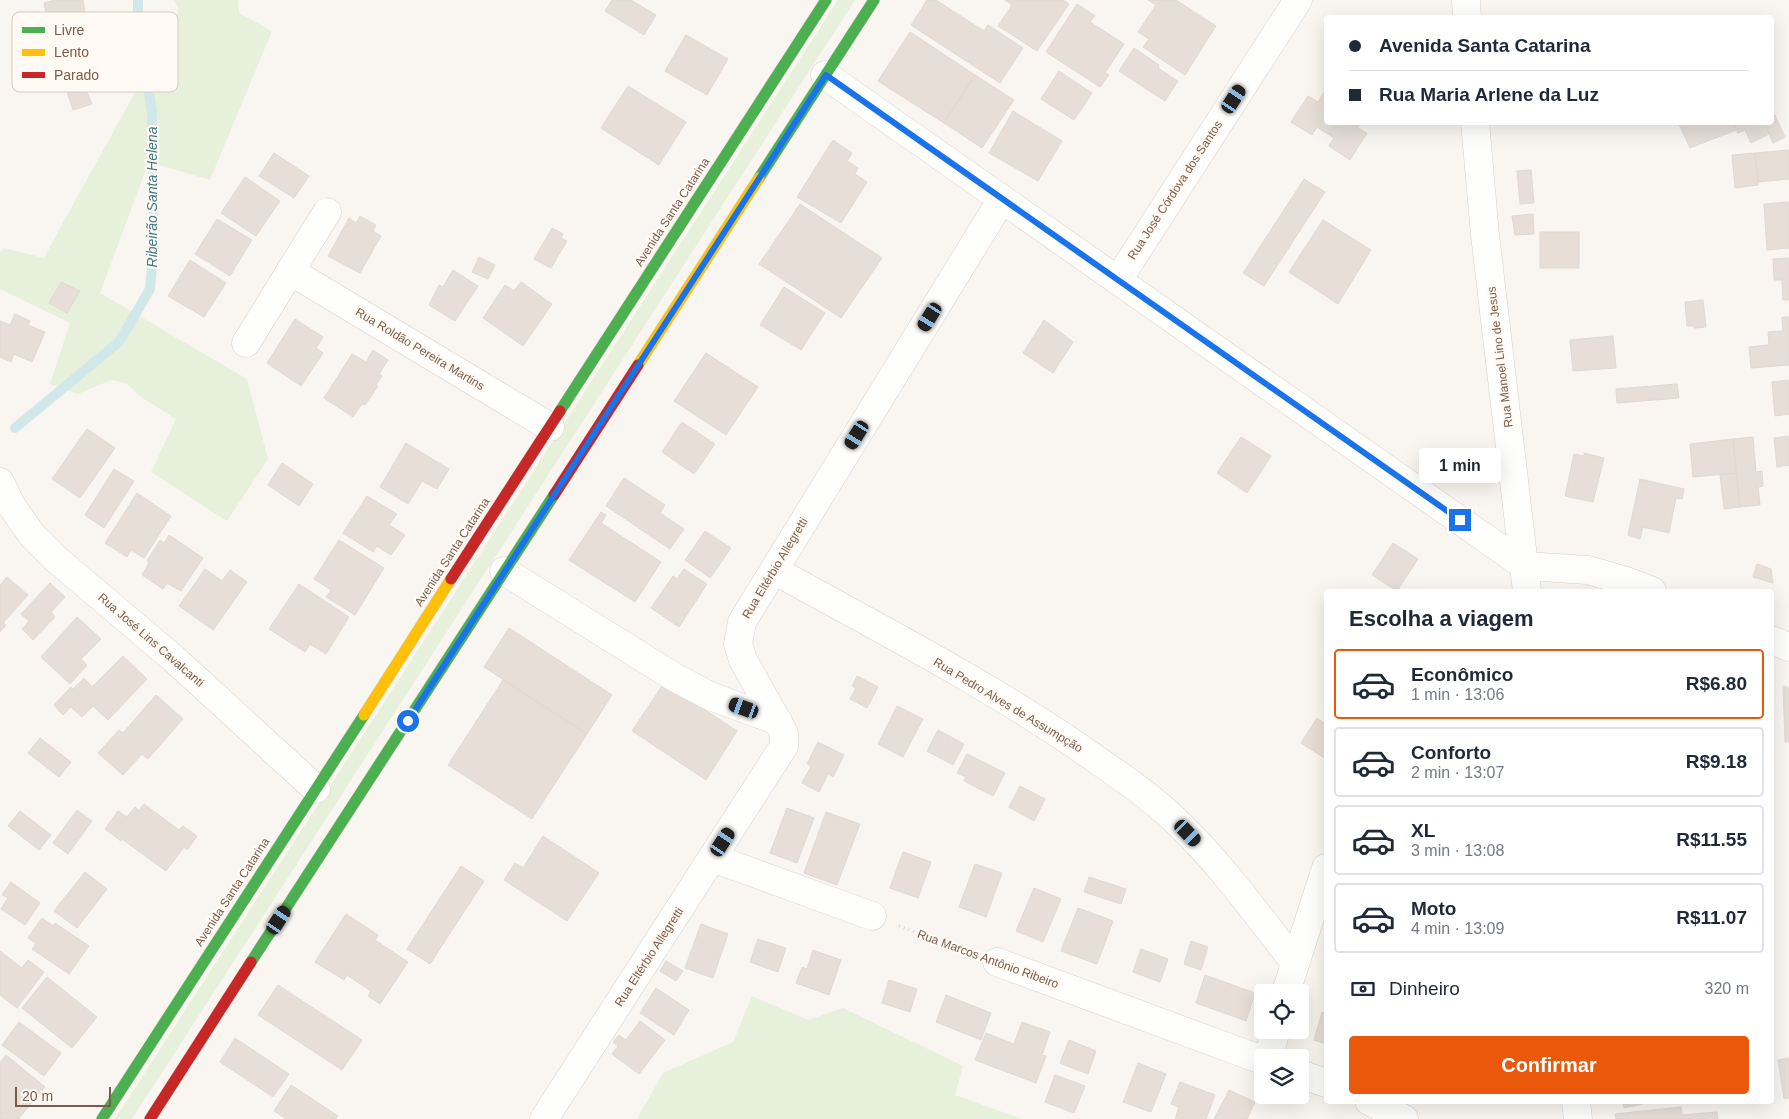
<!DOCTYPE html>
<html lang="pt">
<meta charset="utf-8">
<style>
:root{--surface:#fff;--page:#f2f2f3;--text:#1f2937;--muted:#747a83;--line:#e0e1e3;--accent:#ea580c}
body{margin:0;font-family:Arial,sans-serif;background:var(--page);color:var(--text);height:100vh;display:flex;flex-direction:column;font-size:19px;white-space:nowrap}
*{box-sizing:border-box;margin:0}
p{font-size:16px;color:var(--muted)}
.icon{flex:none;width:28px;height:28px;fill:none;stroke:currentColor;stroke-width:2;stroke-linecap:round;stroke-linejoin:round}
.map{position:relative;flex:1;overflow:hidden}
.panel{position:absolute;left:1324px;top:589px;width:450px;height:515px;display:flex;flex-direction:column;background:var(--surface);border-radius:5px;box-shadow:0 5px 20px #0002}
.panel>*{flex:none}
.guide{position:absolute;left:1324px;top:15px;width:450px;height:110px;border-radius:5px;box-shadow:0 5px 20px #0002;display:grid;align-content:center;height:110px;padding:0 25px;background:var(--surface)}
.buttons{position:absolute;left:1254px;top:984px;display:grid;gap:10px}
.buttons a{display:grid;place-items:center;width:55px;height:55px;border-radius:5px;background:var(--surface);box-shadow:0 5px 20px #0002;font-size:25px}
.scale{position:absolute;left:15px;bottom:12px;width:96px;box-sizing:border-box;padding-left:5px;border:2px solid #7a5c4d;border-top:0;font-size:14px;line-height:18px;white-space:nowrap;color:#7a5c4d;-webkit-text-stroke:4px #fffaf3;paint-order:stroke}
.end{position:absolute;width:22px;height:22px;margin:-11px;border:6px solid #1a73e8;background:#fff;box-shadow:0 0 0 2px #fff}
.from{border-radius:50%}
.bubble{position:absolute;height:35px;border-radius:5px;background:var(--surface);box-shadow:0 5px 20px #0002;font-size:16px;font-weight:800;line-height:35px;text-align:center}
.car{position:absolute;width:15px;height:30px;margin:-15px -8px;border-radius:6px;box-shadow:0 0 4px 1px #0007;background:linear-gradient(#222 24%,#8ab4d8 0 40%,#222 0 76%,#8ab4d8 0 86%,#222 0)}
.guide b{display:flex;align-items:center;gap:18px;height:48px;font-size:19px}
.guide b+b{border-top:1px solid var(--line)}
.guide i{width:12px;height:12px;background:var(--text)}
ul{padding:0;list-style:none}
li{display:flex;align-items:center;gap:15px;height:70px;margin:0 10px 8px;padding:0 15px;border:2px solid var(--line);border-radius:5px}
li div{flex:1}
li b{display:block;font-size:19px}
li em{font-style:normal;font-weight:800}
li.selected{border-color:var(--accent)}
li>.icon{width:45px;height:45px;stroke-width:1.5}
h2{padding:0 25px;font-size:22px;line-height:60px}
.pay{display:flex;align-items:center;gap:12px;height:55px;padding:0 25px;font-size:19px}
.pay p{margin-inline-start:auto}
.action{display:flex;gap:10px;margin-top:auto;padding:10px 25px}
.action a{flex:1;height:58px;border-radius:5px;background:var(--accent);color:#fff;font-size:20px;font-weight:800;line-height:58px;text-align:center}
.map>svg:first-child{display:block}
.green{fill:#e7f0db}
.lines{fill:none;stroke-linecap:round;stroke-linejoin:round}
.stream{stroke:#d0e8ea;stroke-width:10}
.building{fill:#e6ded7;stroke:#e2d8d2}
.street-casing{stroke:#d7d1cb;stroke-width:29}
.fast-casing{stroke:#dad1cc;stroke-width:12}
.slow-casing{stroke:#dad1cc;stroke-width:12}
.jam-casing{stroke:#dad1cc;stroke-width:12}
.path{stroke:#dcd5d0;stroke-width:3;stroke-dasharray:1 4;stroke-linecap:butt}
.street{stroke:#fefefd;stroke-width:28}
.fast{stroke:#4caf50;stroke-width:11}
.slow{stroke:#ffc107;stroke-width:11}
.jam{stroke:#c62828;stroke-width:11}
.route{stroke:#1a73e8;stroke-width:6}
.labels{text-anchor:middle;stroke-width:4.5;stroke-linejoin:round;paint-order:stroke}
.street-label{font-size:12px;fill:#7a5c4d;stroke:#fffaf3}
.water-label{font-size:14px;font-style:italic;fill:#437c86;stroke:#fffaf3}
.key{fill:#fffaf3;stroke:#d7cbc1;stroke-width:1}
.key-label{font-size:14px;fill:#7a5c4d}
</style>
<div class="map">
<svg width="1789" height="1119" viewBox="0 0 1789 1119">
<rect width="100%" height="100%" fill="#f9f5f0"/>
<!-- green -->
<g class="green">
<path d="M173 0H238L239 13 272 31 210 180 149 162 100 293 247 379 268 459 227 521 151 472 176 419 141 397 126 383 111 380 78 394 50 384 70 323 0 289V252L4 248 44 258C88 175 137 93 179 9Z"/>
<path d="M838 0H855L132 1119H115Z"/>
<path d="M752 996 808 1020 843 1008 963 1066 955 1095 1022 1119H637L663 1073 733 1042Z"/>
</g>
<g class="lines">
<!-- stream -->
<path class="stream" d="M15 428 119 342 150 289 154 246 152 113 138 12V0"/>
</g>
<!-- building -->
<g class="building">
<path d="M55 0H83L87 22 49 30 44 3Z"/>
<path d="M612 0H631L656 15 644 35 605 11Z"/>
<path d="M927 0H936L984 31 988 25 1023 48 1000 83 911 25Z"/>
<path d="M1063 0 1069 4 1037 51 998 26 1012 5 1005 0Z"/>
<path d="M1148 0H1176L1216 26 1185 75 1143 47 1149 39 1138 32 1156 5Z"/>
<path d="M1077 4 1095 16 1090 22 1124 44 1105 73 1109 75 1100 87 1046 52Z"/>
<path d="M910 32 975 75 944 123 878 81Z"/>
<path d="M686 35 728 59 707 95 665 71Z"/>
<path d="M81 42 88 60 96 58 100 71 81 78 92 104 73 110 54 52Z"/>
<path d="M1134 48 1159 65 1158 68 1178 81 1165 101 1119 71Z"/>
<path d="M1059 71 1092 93 1074 120 1041 99Z"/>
<path d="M975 75 1014 100 982 148 944 123Z"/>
<path d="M628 86 686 122 659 165 601 128Z"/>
<path d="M1326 89V122H1361L1358 128 1367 133 1350 160 1329 146 1334 138 1317 127 1312 135 1291 122 1308 96 1318 102Z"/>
<path d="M1013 111 1062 141 1038 181 989 153Z"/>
<path d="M1775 115 1785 137 1773 143 1765 125 1771 122V117Z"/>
<path d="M1678 122H1733L1736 130 1690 148Z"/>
<path d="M1733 122H1770L1765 125 1769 134 1751 143 1745 130 1738 133Z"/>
<path d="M833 140 852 153 847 161 858 168 855 174 867 182 841 223 797 197Z"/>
<path d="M1789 150V179L1758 182 1755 153Z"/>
<path d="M274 153 309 176 294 198 259 176Z"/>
<path d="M1755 153 1758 185 1735 188 1732 155Z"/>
<path d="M1531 170 1534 203 1520 204 1517 171Z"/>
<path d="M245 177 280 201 256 236 221 213Z"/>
<path d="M1304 179 1325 192 1264 286 1243 273Z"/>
<path d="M1789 202V248L1767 250 1764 204Z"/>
<path d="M800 204 882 258 841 318 759 264Z"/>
<path d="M1533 214 1534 234 1515 235 1512 216Z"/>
<path d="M360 216 376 225 373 231 381 236 360 273 328 256 349 218 356 223Z"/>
<path d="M217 219 252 240 230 276 195 254Z"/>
<path d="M1323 220 1371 250 1338 304 1289 272Z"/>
<path d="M552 228 563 234 561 238 567 241 551 268 534 259Z"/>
<rect x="1540" y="232" width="39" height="36"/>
<path d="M479 257 495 265 488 279 472 272Z"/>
<path d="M1789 258V300H1783L1782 280H1774L1773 259Z"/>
<path d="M190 260 226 283 204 317 168 296Z"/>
<path d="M453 270 478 286 455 321 429 305 439 285 443 287Z"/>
<path d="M61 282 80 291 67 313 49 303Z"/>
<path d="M521 282 552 304 523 346 483 318 505 285 514 291Z"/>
<path d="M784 287 825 313 801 350 760 325Z"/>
<path d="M1703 300 1706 327 1694 328V326H1687L1685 302Z"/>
<path d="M15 314 30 321 28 325 45 332 32 362 14 354 11 362 0 357V321L10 325Z"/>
<path d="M1782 317H1789V365L1751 368 1749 347 1769 345 1768 332 1783 331Z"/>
<path d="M295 319 323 337 316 348 323 353 301 386 267 363Z"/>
<path d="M1044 320 1073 342 1053 373 1023 353Z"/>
<path d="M1613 336 1616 368 1573 371 1570 340Z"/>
<path d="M373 350 388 360 379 374 382 376 376 385 378 386 365 405 362 404 353 417 324 398 352 354 366 362Z"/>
<path d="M706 353 758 387 726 435 674 401Z"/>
<path d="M1789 380V414L1775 416 1772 382Z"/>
<path d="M1677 384 1679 398 1617 403 1616 389Z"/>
<path d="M682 422 715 444 694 474 662 452Z"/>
<path d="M87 429 115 448 80 498 52 479Z"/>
<path d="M1789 436V465L1777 467 1774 438Z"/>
<path d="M1241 437 1271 456 1247 493 1217 473Z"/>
<path d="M1753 437 1756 472 1762 471 1763 486 1758 487 1760 505 1740 507 1733 439Z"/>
<path d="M1733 439 1736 473 1693 477 1690 444Z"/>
<path d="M406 443 449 469 437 489 422 481 408 504 380 487Z"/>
<path d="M1584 453 1604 458 1593 502 1565 496 1574 454 1584 456Z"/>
<path d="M282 463 313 484 299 506 268 485Z"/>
<path d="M114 469 134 481 104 528 85 515Z"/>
<path d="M1736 473 1740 507 1724 509 1720 475Z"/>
<path d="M624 478 665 505 660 513 684 529 670 549 606 506Z"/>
<path d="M1640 479 1684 489 1682 499 1676 498 1669 533 1643 527 1640 539 1628 535Z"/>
<path d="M137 493 171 516 144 558 131 550 127 557 105 543Z"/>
<path d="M367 496 397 514 389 525 405 535 391 555 377 546 373 552 343 533Z"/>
<path d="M601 512 606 515 601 523 661 562 635 602 569 560Z"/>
<path d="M705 531 731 548 710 578 685 560Z"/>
<path d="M169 535 203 558 181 591 167 583 163 589 142 575 149 563 147 561 160 540 164 543Z"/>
<path d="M339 540 384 568 355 615 326 597 331 590 314 579Z"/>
<path d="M1393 543 1418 559 1397 591 1372 575Z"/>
<path d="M1757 564 1771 569 1773 583 1753 577Z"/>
<path d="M205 569 222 581 230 570 247 582 213 630 179 606Z"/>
<path d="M684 569 707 584 679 627 651 608 673 576 677 579Z"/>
<path d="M7 577 28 595 3 623 6 625 0 632V585Z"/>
<path d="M50 583 65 597 51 612 55 617 33 640 22 629 29 621 21 614Z"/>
<path d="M299 584 349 617 326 654 310 644 305 652 269 629Z"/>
<path d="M77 617 101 639 81 659 87 665 70 684 41 657Z"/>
<path d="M509 628 612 695 587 734 484 667Z"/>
<path d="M123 656 147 679 108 720 93 706 82 717 71 707 63 715 54 705 71 687 73 689 84 678 92 687Z"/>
<path d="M857 676 878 687 867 708 850 699 856 688 852 686Z"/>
<path d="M503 680 587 734 532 819 448 765Z"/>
<path d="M664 683 737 731 706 780 632 731Z"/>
<path d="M1783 686 1789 688V742H1785Z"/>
<path d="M156 695 183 719 148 759 142 754 123 775 98 753 119 730 123 733Z"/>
<path d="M897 706 923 719 903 757 878 744Z"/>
<path d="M1317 718 1326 724V759L1301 743Z"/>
<path d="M938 730 964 744 953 765 927 751Z"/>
<path d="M40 738 71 762 59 777 28 753Z"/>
<path d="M818 742 844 755 833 777 828 774 819 792 802 783 811 766 807 764Z"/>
<path d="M967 754 1005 773 993 796 964 781 966 777 957 773Z"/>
<path d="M1020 786 1045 799 1034 821 1009 807Z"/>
<path d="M144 804 179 830 183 826 197 836 187 850 184 847 166 871 122 839 121 841 105 829 118 811 127 817 135 807 139 810Z"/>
<path d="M787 808 814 818 797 863 770 853Z"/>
<path d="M77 810 92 821 68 854 53 843Z"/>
<path d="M20 811 51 835 39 850 8 826Z"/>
<path d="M826 812 860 824 837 885 804 873Z"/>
<path d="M543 836 599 873 567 921 504 880 515 863 523 868Z"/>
<path d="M903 852 931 862 918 898 890 888Z"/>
<path d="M975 864 1002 873 986 917 959 907Z"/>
<path d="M461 866 484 881 430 964 407 949Z"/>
<path d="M85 872 107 889 77 928 54 911Z"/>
<path d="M1089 877 1126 889 1121 904 1084 892Z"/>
<path d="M11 882 40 903 25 925 1 909 8 898 2 895Z"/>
<path d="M1034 888 1061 899 1043 942 1016 931Z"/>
<path d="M1078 908 1113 921 1097 964 1061 951Z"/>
<path d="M346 914 378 935 375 940 408 962 380 1004 368 996 371 991 347 975 344 980 315 962Z"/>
<path d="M42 918 53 926 55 923 89 946 69 974 32 949 36 943 28 938Z"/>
<path d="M701 924 728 934 713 978 685 968Z"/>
<path d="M758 939 786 948 778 972 750 962Z"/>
<path d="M1191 941 1208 947 1201 970 1184 964Z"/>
<path d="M1141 949 1168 959 1160 982 1133 972Z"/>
<path d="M813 950 841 960 829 995 796 983 802 967 807 969Z"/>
<path d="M0 951 22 968 28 960 44 972 17 1008 0 995Z"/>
<path d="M666 961 683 971 676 981 660 971Z"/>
<path d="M1205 975 1255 993 1246 1021 1196 1003Z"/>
<path d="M47 977 97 1017 72 1048 22 1008Z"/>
<path d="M889 980 917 989 910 1012 882 1003Z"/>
<path d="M278 985 362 1040 342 1070 258 1015Z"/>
<path d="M656 988 689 1010 674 1035 640 1013Z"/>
<path d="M946 995 991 1013 981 1040 936 1022Z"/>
<path d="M1322 1012 1326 1014V1044L1314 1040Z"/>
<path d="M640 1021 665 1040 639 1074 612 1054 618 1046 613 1042 619 1035 626 1040Z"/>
<path d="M19 1022 61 1053 44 1076 2 1045Z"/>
<path d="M1022 1022 1050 1032 1042 1055 1046 1056 1036 1083 975 1060 986 1033 1014 1044Z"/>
<path d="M235 1038 289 1074 273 1097 220 1062Z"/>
<path d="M1069 1040 1096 1051 1088 1074 1060 1063Z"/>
<path d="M6 1055 45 1087 19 1118 20 1119H0V1063Z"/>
<path d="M1789 1058V1098L1784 1099 1778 1060Z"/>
<path d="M1138 1063 1166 1074 1151 1112 1123 1102Z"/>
<path d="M1055 1075 1085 1086 1074 1113 1045 1102Z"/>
<path d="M1180 1082 1215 1095 1206 1119H1175L1179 1107 1171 1104Z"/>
<path d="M291 1085 338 1116 336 1119H286L274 1111Z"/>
<path d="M1229 1090 1255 1102 1247 1119H1214Z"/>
<path d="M1622 1101H1656L1624 1108Z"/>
<path d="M1681 1107 1682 1115 1717 1112 1718 1119H1616L1615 1114Z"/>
</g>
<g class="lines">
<defs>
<g id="street">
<path d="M1466 0 1467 18"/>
<path d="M825 75 1525 566 1588 570 1629 582 1652 591"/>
<path d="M1475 122 1485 235 1527 591"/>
<path d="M290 271 550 427"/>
<path d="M1118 280 1298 0"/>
<path d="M246 343 327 212"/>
<path d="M0 482 11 505 32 535 56 559 174 659 316 789"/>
<path d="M774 570C880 629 990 685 1090 755 1119 775 1150 796 1176 821 1221 864 1257 914 1295 963"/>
<path d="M504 571 674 677 710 696 778 721"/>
<path d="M1771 640 1789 647"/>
<path d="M713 858 872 916"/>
<path d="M997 962 1262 1060"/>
<path d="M1286 992 1326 868"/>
<path d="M1268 1058 1276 1030"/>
<path d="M1300 1074 1326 1083"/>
<path d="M1369 1101 1404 1119"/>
<path d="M1576 1101 1578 1119"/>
<path d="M544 1119 784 746V733L743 660 738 644 742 622 1002 199"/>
</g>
<g id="fast">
<path d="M759 178 874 0"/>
<path d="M560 411 826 0"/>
<path d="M251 962 554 495"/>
<path d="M102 1119 364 715"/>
</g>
<g id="slow">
<path d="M638 365 759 178"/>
<path d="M364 715 451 579"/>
</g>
<g id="jam">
<path d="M554 495 638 365"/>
<path d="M451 579 560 411"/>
<path d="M150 1119 251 962"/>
</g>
</defs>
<!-- street casing -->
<use href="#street" class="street-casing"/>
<!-- fast casing -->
<use href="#fast" class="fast-casing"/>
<!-- slow casing -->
<use href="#slow" class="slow-casing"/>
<!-- jam casing -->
<use href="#jam" class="jam-casing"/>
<!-- path -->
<path class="path" d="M899 926 970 952"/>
<!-- street -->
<use href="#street" class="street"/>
<!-- fast -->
<use href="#fast" class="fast"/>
<!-- slow -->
<use href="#slow" class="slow"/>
<!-- jam -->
<use href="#jam" class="jam"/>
</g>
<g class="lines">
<!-- route -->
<path class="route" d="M408 721 826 75 1460 520"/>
</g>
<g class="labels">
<!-- street labels -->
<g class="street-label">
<text transform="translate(1175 190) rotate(-57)" y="4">Rua José Córdova dos Santos</text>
<text transform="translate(672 212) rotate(-57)" y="4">Avenida Santa Catarina</text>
<text transform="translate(420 349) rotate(31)" y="4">Rua Roldão Pereira Martins</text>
<text transform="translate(1500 357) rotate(-97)" y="4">Rua Manoel Lino de Jesus</text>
<text transform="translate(452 552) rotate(-57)" y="4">Avenida Santa Catarina</text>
<text transform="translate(775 568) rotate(-59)" y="4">Rua Eltérbio Allegretti</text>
<text transform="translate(151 640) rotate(41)" y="4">Rua José Lins Cavalcanti</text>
<text transform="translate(1008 705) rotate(31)" y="4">Rua Pedro Alves de Assumpção</text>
<text transform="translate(232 892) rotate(-57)" y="4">Avenida Santa Catarina</text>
<text transform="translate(649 957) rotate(-57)" y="4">Rua Eltérbio Allegretti</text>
<text transform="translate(988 959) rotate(20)" y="4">Rua Marcos Antônio Ribeiro</text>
</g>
<!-- water labels -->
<g class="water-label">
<text transform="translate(152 197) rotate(-90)" y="5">Ribeirão Santa Helena</text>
</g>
</g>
<!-- legend -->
<rect x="12" y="12" width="166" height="80" rx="8" class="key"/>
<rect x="22" y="27" width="23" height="6" fill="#4caf50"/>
<rect x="22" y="49" width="23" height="7" fill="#ffc107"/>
<rect x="22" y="72" width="23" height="6" fill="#c62828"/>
<g class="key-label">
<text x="54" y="35">Livre</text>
<text x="54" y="57">Lento</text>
<text x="54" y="80">Parado</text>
</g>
</svg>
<div class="buttons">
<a><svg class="icon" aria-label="locate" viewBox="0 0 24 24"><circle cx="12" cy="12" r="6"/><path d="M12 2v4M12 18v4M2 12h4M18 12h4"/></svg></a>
<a><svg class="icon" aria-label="layers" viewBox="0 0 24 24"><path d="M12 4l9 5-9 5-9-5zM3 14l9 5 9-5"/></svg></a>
</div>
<div class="scale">20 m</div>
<i class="end from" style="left:408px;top:721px"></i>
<i class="end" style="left:1460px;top:520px"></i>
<div class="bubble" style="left:1419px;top:448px;width:82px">1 min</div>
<i class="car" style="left:1234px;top:99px;rotate:33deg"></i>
<i class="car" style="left:930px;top:317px;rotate:212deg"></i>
<i class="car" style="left:857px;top:435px;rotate:212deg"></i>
<i class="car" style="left:744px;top:708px;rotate:290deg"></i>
<i class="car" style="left:1188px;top:833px;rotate:136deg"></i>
<i class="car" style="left:723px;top:842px;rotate:33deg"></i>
<i class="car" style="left:279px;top:920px;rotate:33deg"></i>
<div class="guide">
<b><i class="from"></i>Avenida Santa Catarina</b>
<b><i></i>Rua Maria Arlene da Luz</b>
</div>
<section class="panel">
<h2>Escolha a viagem</h2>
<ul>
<li class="selected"><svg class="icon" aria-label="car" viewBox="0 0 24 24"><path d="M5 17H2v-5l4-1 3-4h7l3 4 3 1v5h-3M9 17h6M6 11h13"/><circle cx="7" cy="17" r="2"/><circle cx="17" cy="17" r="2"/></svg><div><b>Econômico</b><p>1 min · 13:06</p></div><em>R$6.80</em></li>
<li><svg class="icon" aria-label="car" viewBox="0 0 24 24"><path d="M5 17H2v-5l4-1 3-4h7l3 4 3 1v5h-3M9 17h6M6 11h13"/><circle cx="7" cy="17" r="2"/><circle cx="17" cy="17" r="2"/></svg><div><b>Conforto</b><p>2 min · 13:07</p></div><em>R$9.18</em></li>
<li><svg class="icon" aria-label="car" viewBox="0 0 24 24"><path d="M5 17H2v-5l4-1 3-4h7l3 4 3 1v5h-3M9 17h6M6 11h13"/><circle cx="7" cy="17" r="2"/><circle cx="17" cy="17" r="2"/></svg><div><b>XL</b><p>3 min · 13:08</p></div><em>R$11.55</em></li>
<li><svg class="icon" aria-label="car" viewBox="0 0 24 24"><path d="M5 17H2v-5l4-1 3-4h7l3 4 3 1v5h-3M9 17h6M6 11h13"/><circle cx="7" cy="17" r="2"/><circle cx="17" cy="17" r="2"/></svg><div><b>Moto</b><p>4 min · 13:09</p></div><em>R$11.07</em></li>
</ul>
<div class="pay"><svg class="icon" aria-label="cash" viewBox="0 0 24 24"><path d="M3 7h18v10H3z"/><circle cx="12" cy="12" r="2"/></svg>Dinheiro<p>320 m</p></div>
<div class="action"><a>Confirmar</a></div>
</section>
</div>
